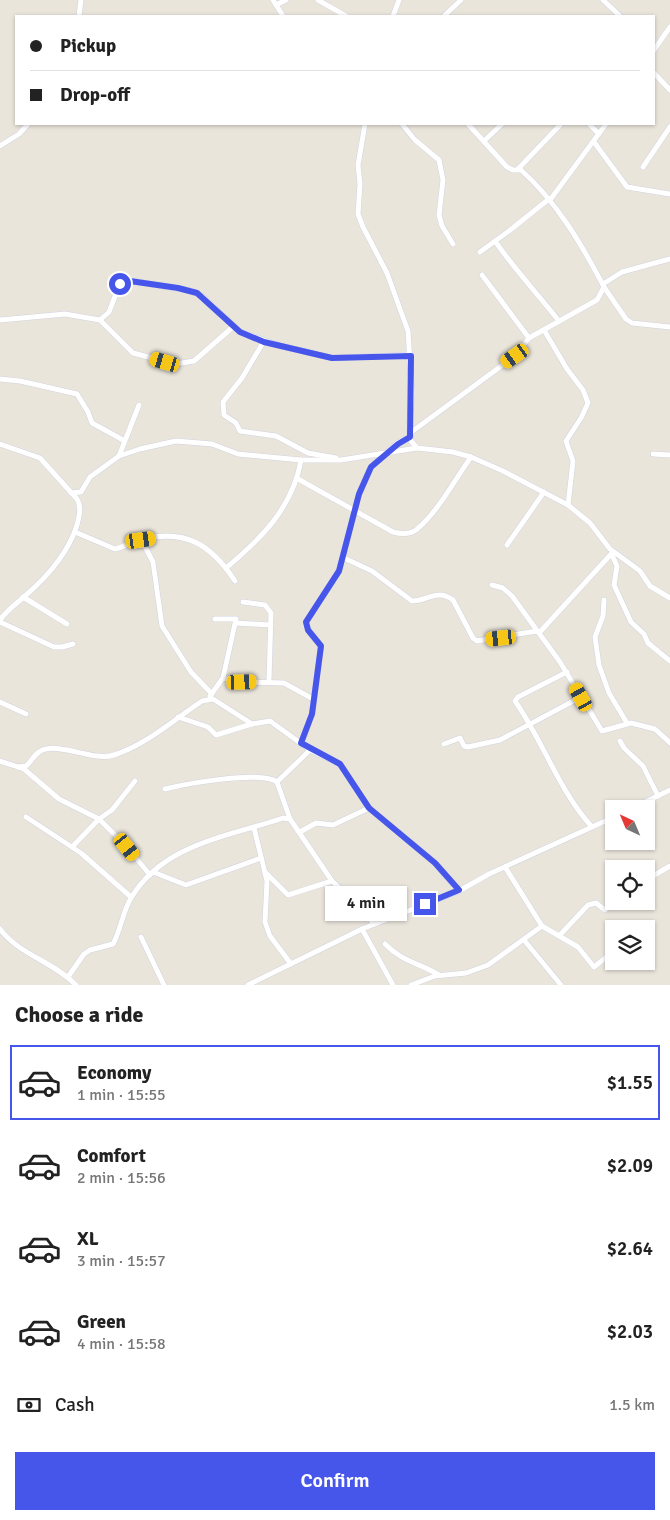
<!DOCTYPE html>
<meta charset="utf-8">
<style>
:root{--surface:#fff;--page:#f6f6f6;--text:#222;--muted:#767676;--line:#e0e0e0;--accent:#4756ea}
body{margin:0;font-family:Signika,sans-serif;background:var(--page);color:var(--text);height:100vh;display:flex;flex-direction:column;font-size:19px;white-space:nowrap}
*{box-sizing:border-box;margin:0}
p{font-size:16px;color:var(--muted)}
.icon{flex:none;width:28px;height:28px;fill:none;stroke:currentColor;stroke-width:2;stroke-linecap:round;stroke-linejoin:round}
.map{position:relative;height:985px;overflow:hidden}
.drawer{display:flex;flex-direction:column;background:var(--surface);flex:1}
.drawer>*{flex:none}
.guide{position:absolute;left:15px;top:15px;width:640px;height:110px;border-radius:0px;box-shadow:0 1px 4px #0004;display:grid;align-content:center;height:110px;padding:0 15px;background:var(--surface)}
.needle{width:32px;rotate:316deg}
.controls{position:absolute;left:605px;top:800px;display:grid;gap:10px}
.controls a{display:grid;place-items:center;width:50px;height:50px;border-radius:0px;background:var(--surface);box-shadow:0 1px 4px #0004;font-size:25px}
.end{position:absolute;width:22px;height:22px;margin:-11px;border:6px solid #4756ea;background:#fff;box-shadow:0 0 0 2px #fff}
.from{border-radius:50%}
.bubble{position:absolute;height:35px;border-radius:0px;background:var(--surface);box-shadow:0 1px 4px #0004;font-size:16px;font-weight:600;line-height:35px;text-align:center}
.car{position:absolute;width:15px;height:30px;margin:-15px -8px;border-radius:6px;box-shadow:0 0 4px 1px #0007;background:linear-gradient(#f5c518 24%,#345 0 40%,#f5c518 0 76%,#345 0 86%,#f5c518 0)}
.guide b{display:flex;align-items:center;gap:18px;height:48px;font-size:19px}
.guide b+b{border-top:1px solid var(--line)}
.guide i{width:12px;height:12px;background:var(--text)}
ul{padding:0;list-style:none}
li{display:flex;align-items:center;gap:15px;height:75px;margin:0 10px 8px;padding:0 5px;border:2px solid transparent;border-radius:0px}
li div{flex:1}
li b{display:block;font-size:19px}
li em{font-style:normal;font-weight:600}
li.current{border-color:var(--accent)}
li>.icon{width:45px;height:45px;stroke-width:1.5}
h2{padding:0 15px;font-size:22px;line-height:60px}
.pay{display:flex;align-items:center;gap:12px;height:55px;padding:0 15px;font-size:19px}
.pay p{margin-inline-start:auto}
.primary-button{display:flex;gap:10px;margin-top:auto;padding:10px 15px}
.primary-button a{flex:1;height:58px;border-radius:0px;background:var(--accent);color:#fff;font-size:20px;font-weight:600;line-height:58px;text-align:center}
.map>svg:first-child{display:block}
.lines{fill:none;stroke-linecap:round;stroke-linejoin:round}
.minor-casing{stroke:#d1d2e0;stroke-width:6}
.minor{stroke:#fff;stroke-width:5}
.route{stroke:#4756ea;stroke-width:6}
</style>
<div class="map">
<svg width="670" height="985" viewBox="0 0 670 985">
<rect width="100%" height="100%" fill="#eae5db"/>
<g class="lines">
<defs>
<g id="minor">
<path d="M273 0 283 16"/>
<path d="M318 0 346 16"/>
<path d="M603 0 620 16"/>
<path d="M276 5 286 0"/>
<path d="M79 16 81 0"/>
<path d="M393 16 399 0"/>
<path d="M444 16 461 0"/>
<path d="M654 50 670 27"/>
<path d="M654 73 670 90"/>
<path d="M365 124 358 165 360 184 358 214 363 227 387 273 408 331 412 394 409 427 411 441 417 448 453 452 471 457 503 471 568 505 590 523 610 549 640 571 650 586 670 598"/>
<path d="M402 124 415 140 439 160 443 180 439 215 442 226 453 244"/>
<path d="M589 124 599 134"/>
<path d="M484 141 502 124"/>
<path d="M594 142 627 187 670 194"/>
<path d="M0 146 19 134 28 124"/>
<path d="M643 167 670 127"/>
<path d="M518 169 561 124"/>
<path d="M550 200 606 124"/>
<path d="M495 241C514 269 538 294 559 321"/>
<path d="M480 252 509 231 549 199"/>
<path d="M482 275 529 338"/>
<path d="M603 284 622 272 670 259"/>
<path d="M604 287 626 319 632 323 670 327"/>
<path d="M0 320 65 314 100 320 133 353 175 364 194 361 234 326"/>
<path d="M100 320 109 312 121 281H133L192 291 203 297 240 332 281 346 332 358 411 355"/>
<path d="M544 330 567 369 583 390 588 403 581 418 566 441 573 461 568 505"/>
<path d="M264 341 242 378 223 402 224 415 236 423 240 431 276 436 308 453 336 458"/>
<path d="M0 379 20 381 77 394 88 412 92 423 123 440"/>
<path d="M410 433 515 356 529 338 597 300 604 287C582 245 557 202 521 170H513L507 167 468 124"/>
<path d="M0 444 40 458 77 499C82 507 79 517 77 525 68 554 47 577 25 596 16 604 7 610 0 620"/>
<path d="M653 454 670 455"/>
<path d="M119 456 139 405"/>
<path d="M298 479 393 532C401 534 409 535 416 530 438 512 454 481 471 457"/>
<path d="M71 493 81 492 90 477 119 456 140 449 176 441 212 444 238 454 301 460H341L417 448"/>
<path d="M75 532 115 549C124 547 132 542 140 540 184 528 211 544 235 581"/>
<path d="M141 539 153 562 162 626 191 672 212 694"/>
<path d="M507 545 544 492"/>
<path d="M612 555 617 566 614 585 631 622 644 634 648 643 670 661"/>
<path d="M344 558 372 571 412 601C427 601 438 588 453 600L473 638 477 641 537 631"/>
<path d="M226 568C262 538 293 507 301 460"/>
<path d="M492 585 503 588 512 596 560 662 602 731 631 723 655 729 670 743"/>
<path d="M23 597 67 624"/>
<path d="M604 600 603 616 595 637 599 665 609 693 627 723"/>
<path d="M243 602 265 605 271 613 269 681"/>
<path d="M0 622 54 647H62L73 644"/>
<path d="M236 623 271 625"/>
<path d="M539 633 613 552"/>
<path d="M567 672 518 697 515 701C543 741 559 791 592 827"/>
<path d="M223 678 242 682 284 683 313 699"/>
<path d="M210 696 223 678 236 619H215"/>
<path d="M0 702 26 714"/>
<path d="M178 717 208 727 216 735 252 724"/>
<path d="M620 741 624 748 643 766 658 796"/>
<path d="M301 743 312 714 321 646 308 629 306 622 339 571 359 494 371 467 397 443 410 437"/>
<path d="M444 744 460 738 464 746 468 747 500 740 581 697"/>
<path d="M0 761 24 769 59 799 99 819 127 847 150 875"/>
<path d="M18 767 26 766C31 762 34 755 39 752 57 740 92 762 114 755 146 745 175 719 202 701L213 699 252 724 270 721 310 750 340 764 369 808 435 863 459 891"/>
<path d="M277 782 310 750"/>
<path d="M165 789C185 784 261 770 277 782L290 819"/>
<path d="M631 809 670 790"/>
<path d="M26 817 81 853 131 897"/>
<path d="M254 828 267 881 265 922 270 936 291 964"/>
<path d="M300 832 316 823 333 825 369 808"/>
<path d="M72 847 99 819 112 810 135 781"/>
<path d="M505 867 542 926 578 947 594 967 614 951"/>
<path d="M153 872 186 885 261 858"/>
<path d="M265 872 288 895 332 881"/>
<path d="M646 880 670 866"/>
<path d="M0 929C18 954 54 962 76 985"/>
<path d="M362 929 393 985"/>
<path d="M559 936 588 905 596 903 605 910 618 901"/>
<path d="M141 937 164 985"/>
<path d="M524 940 561 985"/>
<path d="M385 944C404 963 418 962 439 975"/>
<path d="M68 977 84 954 90 950 113 944C121 930 122 913 131 898 164 843 228 837 283 818L290 819 332 881 361 908 374 924"/>
<path d="M248 985 362 929 459 891 489 874 614 817"/>
<path d="M411 985 435 976 466 973 488 965 542 926"/>
</g>
</defs>
<!-- minor casing -->
<use href="#minor" class="minor-casing"/>
<!-- minor -->
<use href="#minor" class="minor"/>
</g>
<g class="lines">
<!-- route -->
<path class="route" d="M120 284 123 280 178 288 197 293 240 332 264 342 332 358 411 356 410 437 398 444 371 467 359 494 339 571 306 622 308 630 321 646 312 714 301 743 340 764 369 808 435 863 459 890 425 904"/>
</g>
</svg>
<div class="controls">
<a><svg class="needle" viewBox="-14 -14 28 28"><path d="M0-13l5 13h-10z" fill="#e53935"/><path d="M0 13l5-13h-10z" fill="#767676"/></svg></a>
<a><svg class="icon" aria-label="locate" viewBox="0 0 24 24"><circle cx="12" cy="12" r="6"/><path d="M12 2v4M12 18v4M2 12h4M18 12h4"/></svg></a>
<a><svg class="icon" aria-label="layers" viewBox="0 0 24 24"><path d="M12 4l9 5-9 5-9-5zM3 14l9 5 9-5"/></svg></a>
</div>
<i class="end from" style="left:120px;top:284px"></i>
<i class="end" style="left:425px;top:904px"></i>
<div class="bubble" style="left:325px;top:886px;width:82px">4 min</div>
<i class="car" style="left:515px;top:356px;rotate:235deg"></i>
<i class="car" style="left:165px;top:362px;rotate:286deg"></i>
<i class="car" style="left:141px;top:540px;rotate:82deg"></i>
<i class="car" style="left:501px;top:638px;rotate:264deg"></i>
<i class="car" style="left:242px;top:682px;rotate:88deg"></i>
<i class="car" style="left:581px;top:697px;rotate:331deg"></i>
<i class="car" style="left:127px;top:847px;rotate:141deg"></i>
<div class="guide">
<b><i class="from"></i>Pickup</b>
<b><i></i>Drop-off</b>
</div>
</div>
<section class="drawer">
<h2>Choose a ride</h2>
<ul>
<li class="current"><svg class="icon" aria-label="car" viewBox="0 0 24 24"><path d="M5 17H2v-5l4-1 3-4h7l3 4 3 1v5h-3M9 17h6M6 11h13"/><circle cx="7" cy="17" r="2"/><circle cx="17" cy="17" r="2"/></svg><div><b>Economy</b><p>1 min · 15:55</p></div><em>$1.55</em></li>
<li><svg class="icon" aria-label="car" viewBox="0 0 24 24"><path d="M5 17H2v-5l4-1 3-4h7l3 4 3 1v5h-3M9 17h6M6 11h13"/><circle cx="7" cy="17" r="2"/><circle cx="17" cy="17" r="2"/></svg><div><b>Comfort</b><p>2 min · 15:56</p></div><em>$2.09</em></li>
<li><svg class="icon" aria-label="car" viewBox="0 0 24 24"><path d="M5 17H2v-5l4-1 3-4h7l3 4 3 1v5h-3M9 17h6M6 11h13"/><circle cx="7" cy="17" r="2"/><circle cx="17" cy="17" r="2"/></svg><div><b>XL</b><p>3 min · 15:57</p></div><em>$2.64</em></li>
<li><svg class="icon" aria-label="car" viewBox="0 0 24 24"><path d="M5 17H2v-5l4-1 3-4h7l3 4 3 1v5h-3M9 17h6M6 11h13"/><circle cx="7" cy="17" r="2"/><circle cx="17" cy="17" r="2"/></svg><div><b>Green</b><p>4 min · 15:58</p></div><em>$2.03</em></li>
</ul>
<div class="pay"><svg class="icon" aria-label="cash" viewBox="0 0 24 24"><path d="M3 7h18v10H3z"/><circle cx="12" cy="12" r="2"/></svg>Cash<p>1.5 km</p></div>
<div class="primary-button"><a>Confirm</a></div>
</section>
